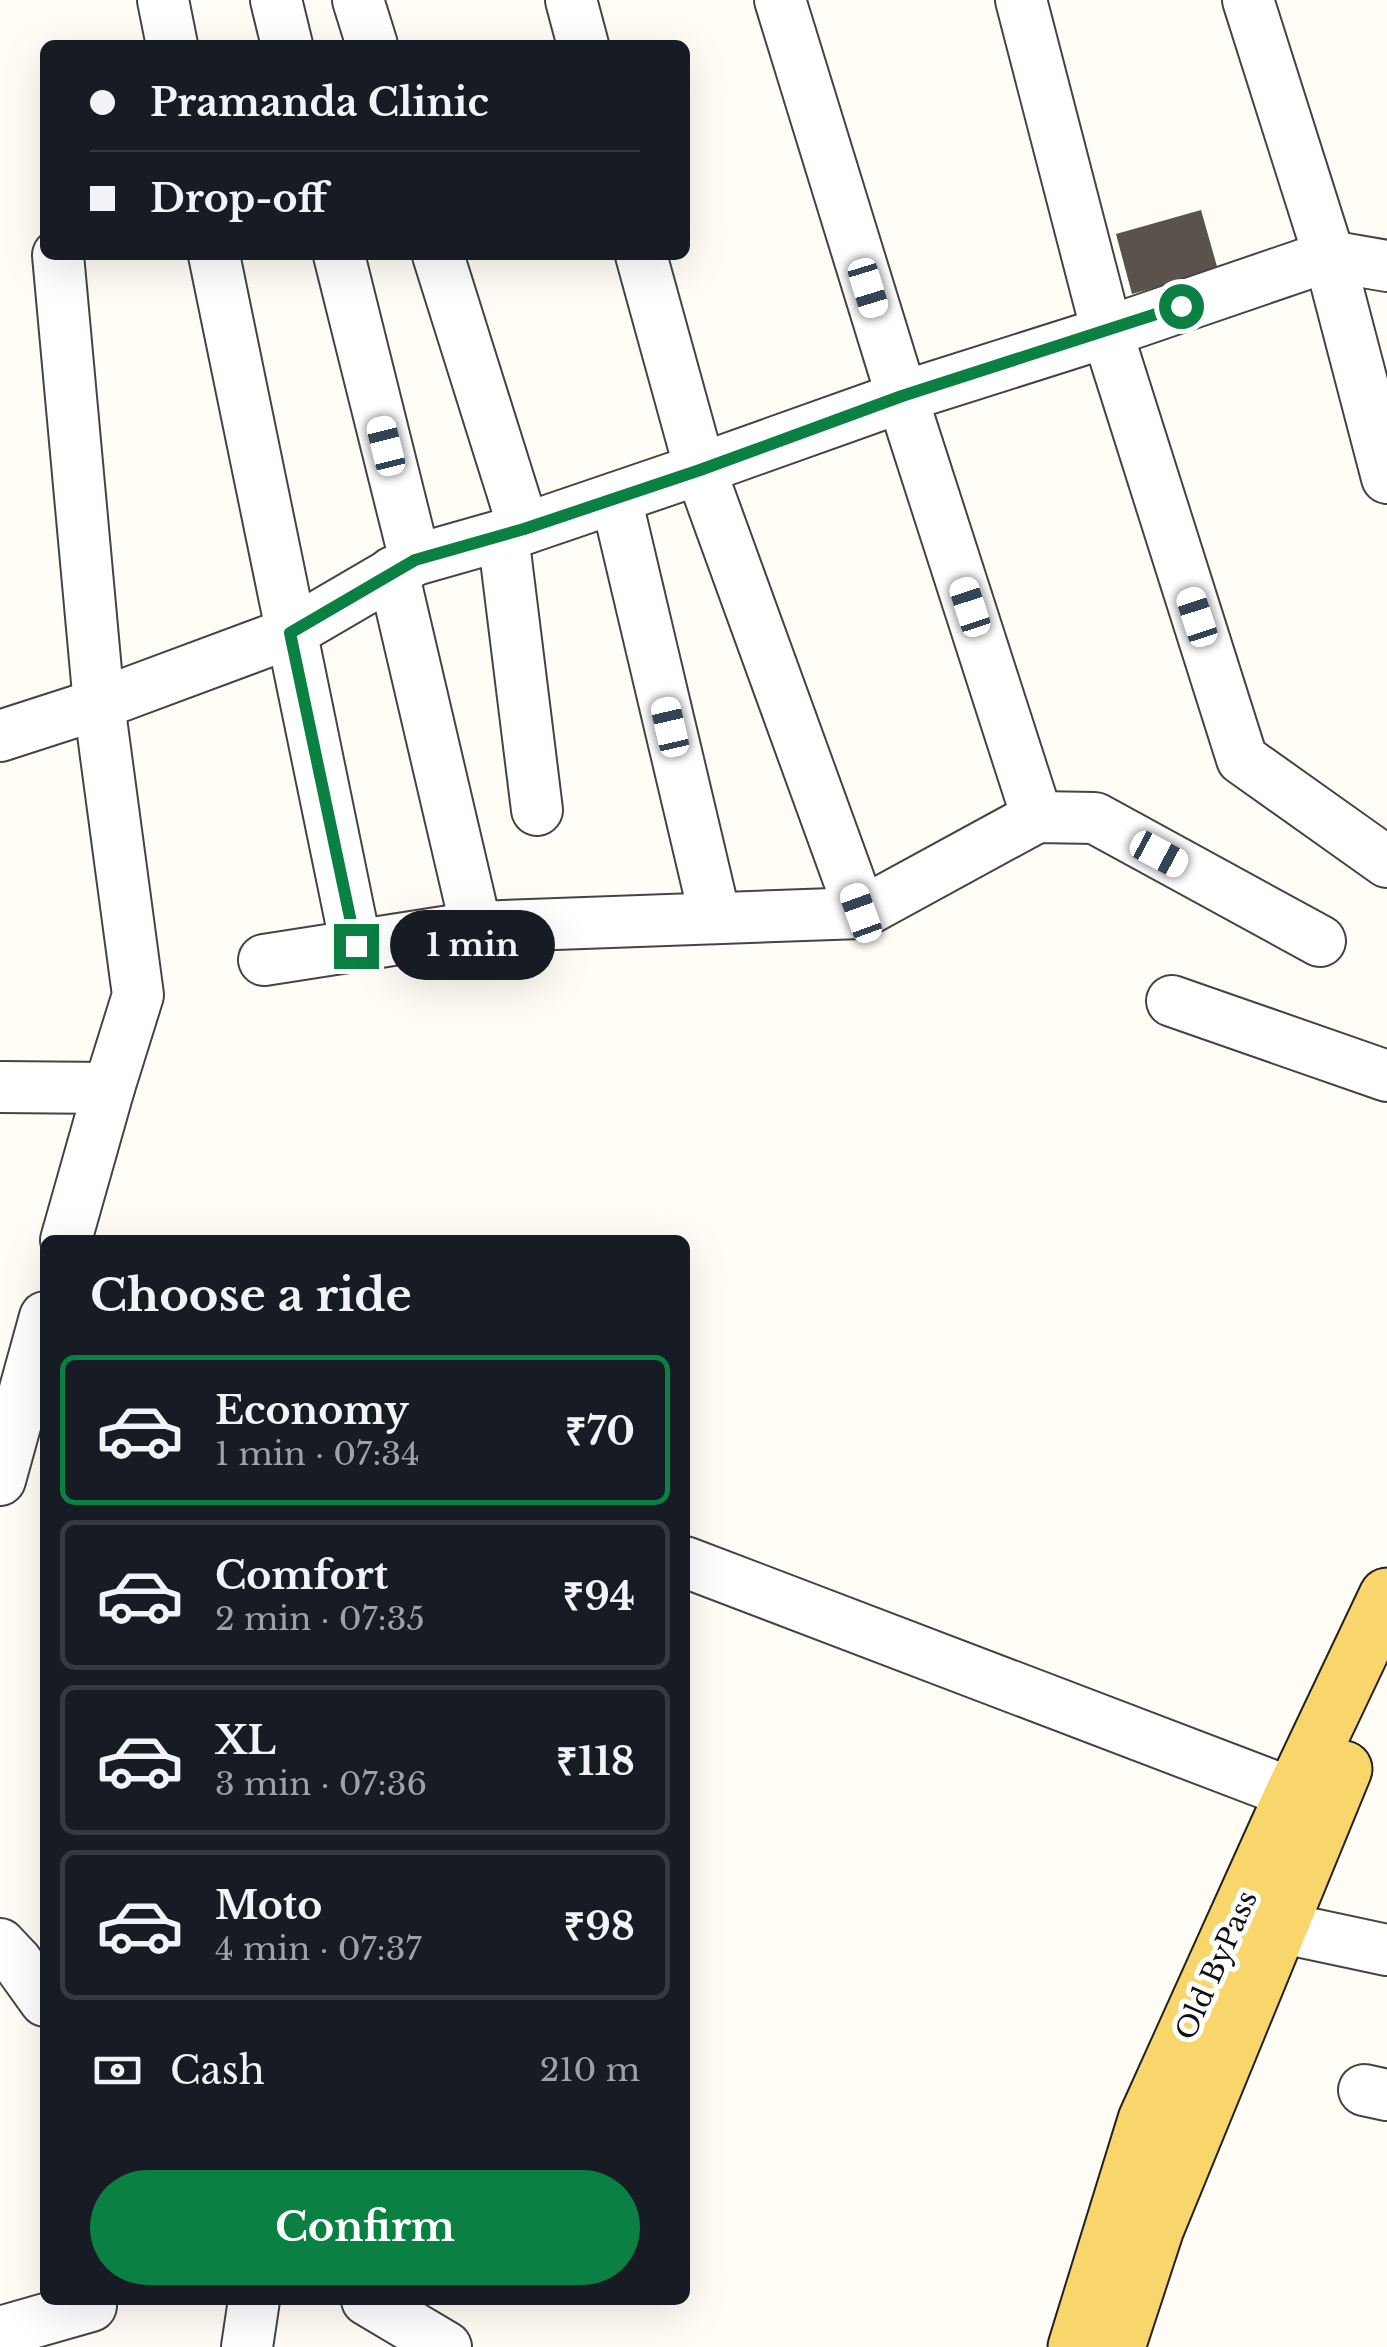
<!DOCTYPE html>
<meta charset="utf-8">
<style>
:root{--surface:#171b24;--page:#242831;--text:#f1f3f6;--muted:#9ea1a6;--line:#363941;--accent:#0b8043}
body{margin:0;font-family:"Libre Baskerville",serif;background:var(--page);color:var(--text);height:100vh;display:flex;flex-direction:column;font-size:38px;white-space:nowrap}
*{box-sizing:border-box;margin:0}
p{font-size:32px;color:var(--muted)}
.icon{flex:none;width:55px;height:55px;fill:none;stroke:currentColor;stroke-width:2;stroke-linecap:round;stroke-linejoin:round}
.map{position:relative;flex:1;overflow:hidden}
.details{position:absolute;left:40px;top:1235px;width:650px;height:1070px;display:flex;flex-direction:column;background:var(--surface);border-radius:15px;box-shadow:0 10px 40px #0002}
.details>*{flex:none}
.top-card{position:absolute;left:40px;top:40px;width:650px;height:220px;border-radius:15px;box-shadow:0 10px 40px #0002;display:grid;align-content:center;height:220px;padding:0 50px;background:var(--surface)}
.end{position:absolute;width:45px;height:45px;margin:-22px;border:12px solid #0b8043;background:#fff;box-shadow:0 0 0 5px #fff}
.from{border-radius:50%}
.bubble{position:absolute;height:70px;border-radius:35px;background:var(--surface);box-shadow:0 10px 40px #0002;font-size:32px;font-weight:800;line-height:70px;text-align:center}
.car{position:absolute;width:30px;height:60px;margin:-30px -15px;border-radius:12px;box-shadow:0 0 8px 2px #0007;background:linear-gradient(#fff 24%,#345 0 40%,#fff 0 76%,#345 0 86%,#fff 0)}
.top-card b{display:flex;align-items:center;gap:35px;height:95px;font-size:38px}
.top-card b+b{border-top:2px solid var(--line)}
.top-card i{width:25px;height:25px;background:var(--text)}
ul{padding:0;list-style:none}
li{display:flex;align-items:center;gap:30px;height:150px;margin:0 20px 15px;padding:0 30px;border:5px solid var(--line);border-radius:15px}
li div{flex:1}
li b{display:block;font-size:38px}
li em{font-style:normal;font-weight:800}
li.current{border-color:var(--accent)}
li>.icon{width:90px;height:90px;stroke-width:1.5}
h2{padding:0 50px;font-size:45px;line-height:120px}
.pay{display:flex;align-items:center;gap:25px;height:110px;padding:0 50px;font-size:38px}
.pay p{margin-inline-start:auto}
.action{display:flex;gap:20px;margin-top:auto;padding:20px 50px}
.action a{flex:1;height:115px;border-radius:60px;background:var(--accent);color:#fff;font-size:40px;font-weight:800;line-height:115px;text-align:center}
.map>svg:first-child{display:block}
.building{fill:#5a524d}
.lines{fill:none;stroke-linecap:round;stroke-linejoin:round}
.minor-casing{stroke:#444;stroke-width:54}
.major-casing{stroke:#222;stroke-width:59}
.minor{stroke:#fff;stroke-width:50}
.major{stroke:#f9d66b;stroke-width:55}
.route{stroke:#0b8043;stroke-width:12}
.labels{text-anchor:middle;stroke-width:10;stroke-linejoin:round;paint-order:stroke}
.street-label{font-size:28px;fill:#111;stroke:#fff}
</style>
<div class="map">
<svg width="1387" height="2347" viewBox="0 0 1387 2347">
<rect width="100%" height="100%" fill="#fffdf5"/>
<!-- building -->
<path class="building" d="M1201 210 1218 270 1132 294 1116 234Z"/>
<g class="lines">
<defs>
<g id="minor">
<path d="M163 0 172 45"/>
<path d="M276 0 287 45"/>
<path d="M358 0 372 45"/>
<path d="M571 0 583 45"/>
<path d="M780 0 902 397 1037 817"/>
<path d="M1021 0 1107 332 1242 759 1387 862"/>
<path d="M1248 0 1329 256 1387 478"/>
<path d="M58 255 99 704 138 995 109 1088 66 1240"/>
<path d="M214 255 356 946"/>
<path d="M339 255 415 560"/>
<path d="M438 255 524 529"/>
<path d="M641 255 700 469 861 913"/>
<path d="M616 498 715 917"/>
<path d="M503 535 537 810"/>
<path d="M393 572 476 927"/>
<path d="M0 736 99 704 290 633 415 560 524 529 700 469 902 397 1107 332 1329 256 1387 266"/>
<path d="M264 960 476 927 861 913 1037 817 1095 818 1320 941"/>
<path d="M1172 1001 1387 1076"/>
<path d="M0 1087 109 1088"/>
<path d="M0 1480 45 1317"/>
<path d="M685 1562 1328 1807"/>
<path d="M1279 1927 1387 1950"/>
<path d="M0 1944 17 1962 45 2001"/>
<path d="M1364 2090 1387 2095"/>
<path d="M367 2300 446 2347"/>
<path d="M0 2332 91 2306"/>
<path d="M247 2347 254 2300"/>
</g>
<g id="major">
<path d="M1076 2347 1146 2120 1294 1792 1387 1596"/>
<path d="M1117 2347 1156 2228 1344 1769"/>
</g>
</defs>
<!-- minor casing -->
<use href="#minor" class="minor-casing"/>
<!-- major casing -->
<use href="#major" class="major-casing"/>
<!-- minor -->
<use href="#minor" class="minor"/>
<!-- major -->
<use href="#major" class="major"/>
</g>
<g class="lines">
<!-- route -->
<path class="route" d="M356 946 290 633 415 560 524 529 700 470 902 396 1181 306"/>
</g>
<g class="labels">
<!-- street labels -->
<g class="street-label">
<text transform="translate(1216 1965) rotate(-66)" y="10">Old ByPass</text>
</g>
</g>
</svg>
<i class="end from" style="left:1181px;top:306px"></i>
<i class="end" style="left:356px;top:946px"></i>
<div class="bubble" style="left:390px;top:910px;width:165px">1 min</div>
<i class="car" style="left:868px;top:288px;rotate:163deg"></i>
<i class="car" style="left:386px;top:446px;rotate:346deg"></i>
<i class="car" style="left:970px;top:607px;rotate:342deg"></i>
<i class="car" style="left:1197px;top:617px;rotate:342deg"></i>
<i class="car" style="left:670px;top:727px;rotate:347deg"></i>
<i class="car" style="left:1159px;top:854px;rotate:118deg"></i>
<i class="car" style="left:861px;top:913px;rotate:340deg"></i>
<div class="top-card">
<b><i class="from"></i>Pramanda Clinic</b>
<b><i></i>Drop-off</b>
</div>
<section class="details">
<h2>Choose a ride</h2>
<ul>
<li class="current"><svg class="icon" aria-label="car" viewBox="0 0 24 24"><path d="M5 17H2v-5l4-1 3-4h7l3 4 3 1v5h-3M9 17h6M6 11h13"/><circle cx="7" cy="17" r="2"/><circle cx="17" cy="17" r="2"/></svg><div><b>Economy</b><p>1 min · 07:34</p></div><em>₹70</em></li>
<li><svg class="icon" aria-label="car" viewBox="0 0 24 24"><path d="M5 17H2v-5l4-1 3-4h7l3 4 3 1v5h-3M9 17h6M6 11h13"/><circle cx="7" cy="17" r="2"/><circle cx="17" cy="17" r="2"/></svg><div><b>Comfort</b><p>2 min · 07:35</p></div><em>₹94</em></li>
<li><svg class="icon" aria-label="car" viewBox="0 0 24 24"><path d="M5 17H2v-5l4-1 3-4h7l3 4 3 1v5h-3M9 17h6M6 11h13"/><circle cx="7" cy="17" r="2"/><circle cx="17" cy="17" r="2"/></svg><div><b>XL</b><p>3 min · 07:36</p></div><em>₹118</em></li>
<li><svg class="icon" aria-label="car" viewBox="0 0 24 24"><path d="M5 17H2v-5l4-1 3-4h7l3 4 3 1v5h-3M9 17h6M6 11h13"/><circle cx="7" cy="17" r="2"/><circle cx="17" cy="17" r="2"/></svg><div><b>Moto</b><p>4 min · 07:37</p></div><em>₹98</em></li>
</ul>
<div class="pay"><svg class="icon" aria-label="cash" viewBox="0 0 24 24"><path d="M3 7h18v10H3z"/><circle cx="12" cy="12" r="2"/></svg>Cash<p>210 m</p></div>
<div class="action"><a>Confirm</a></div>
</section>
</div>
